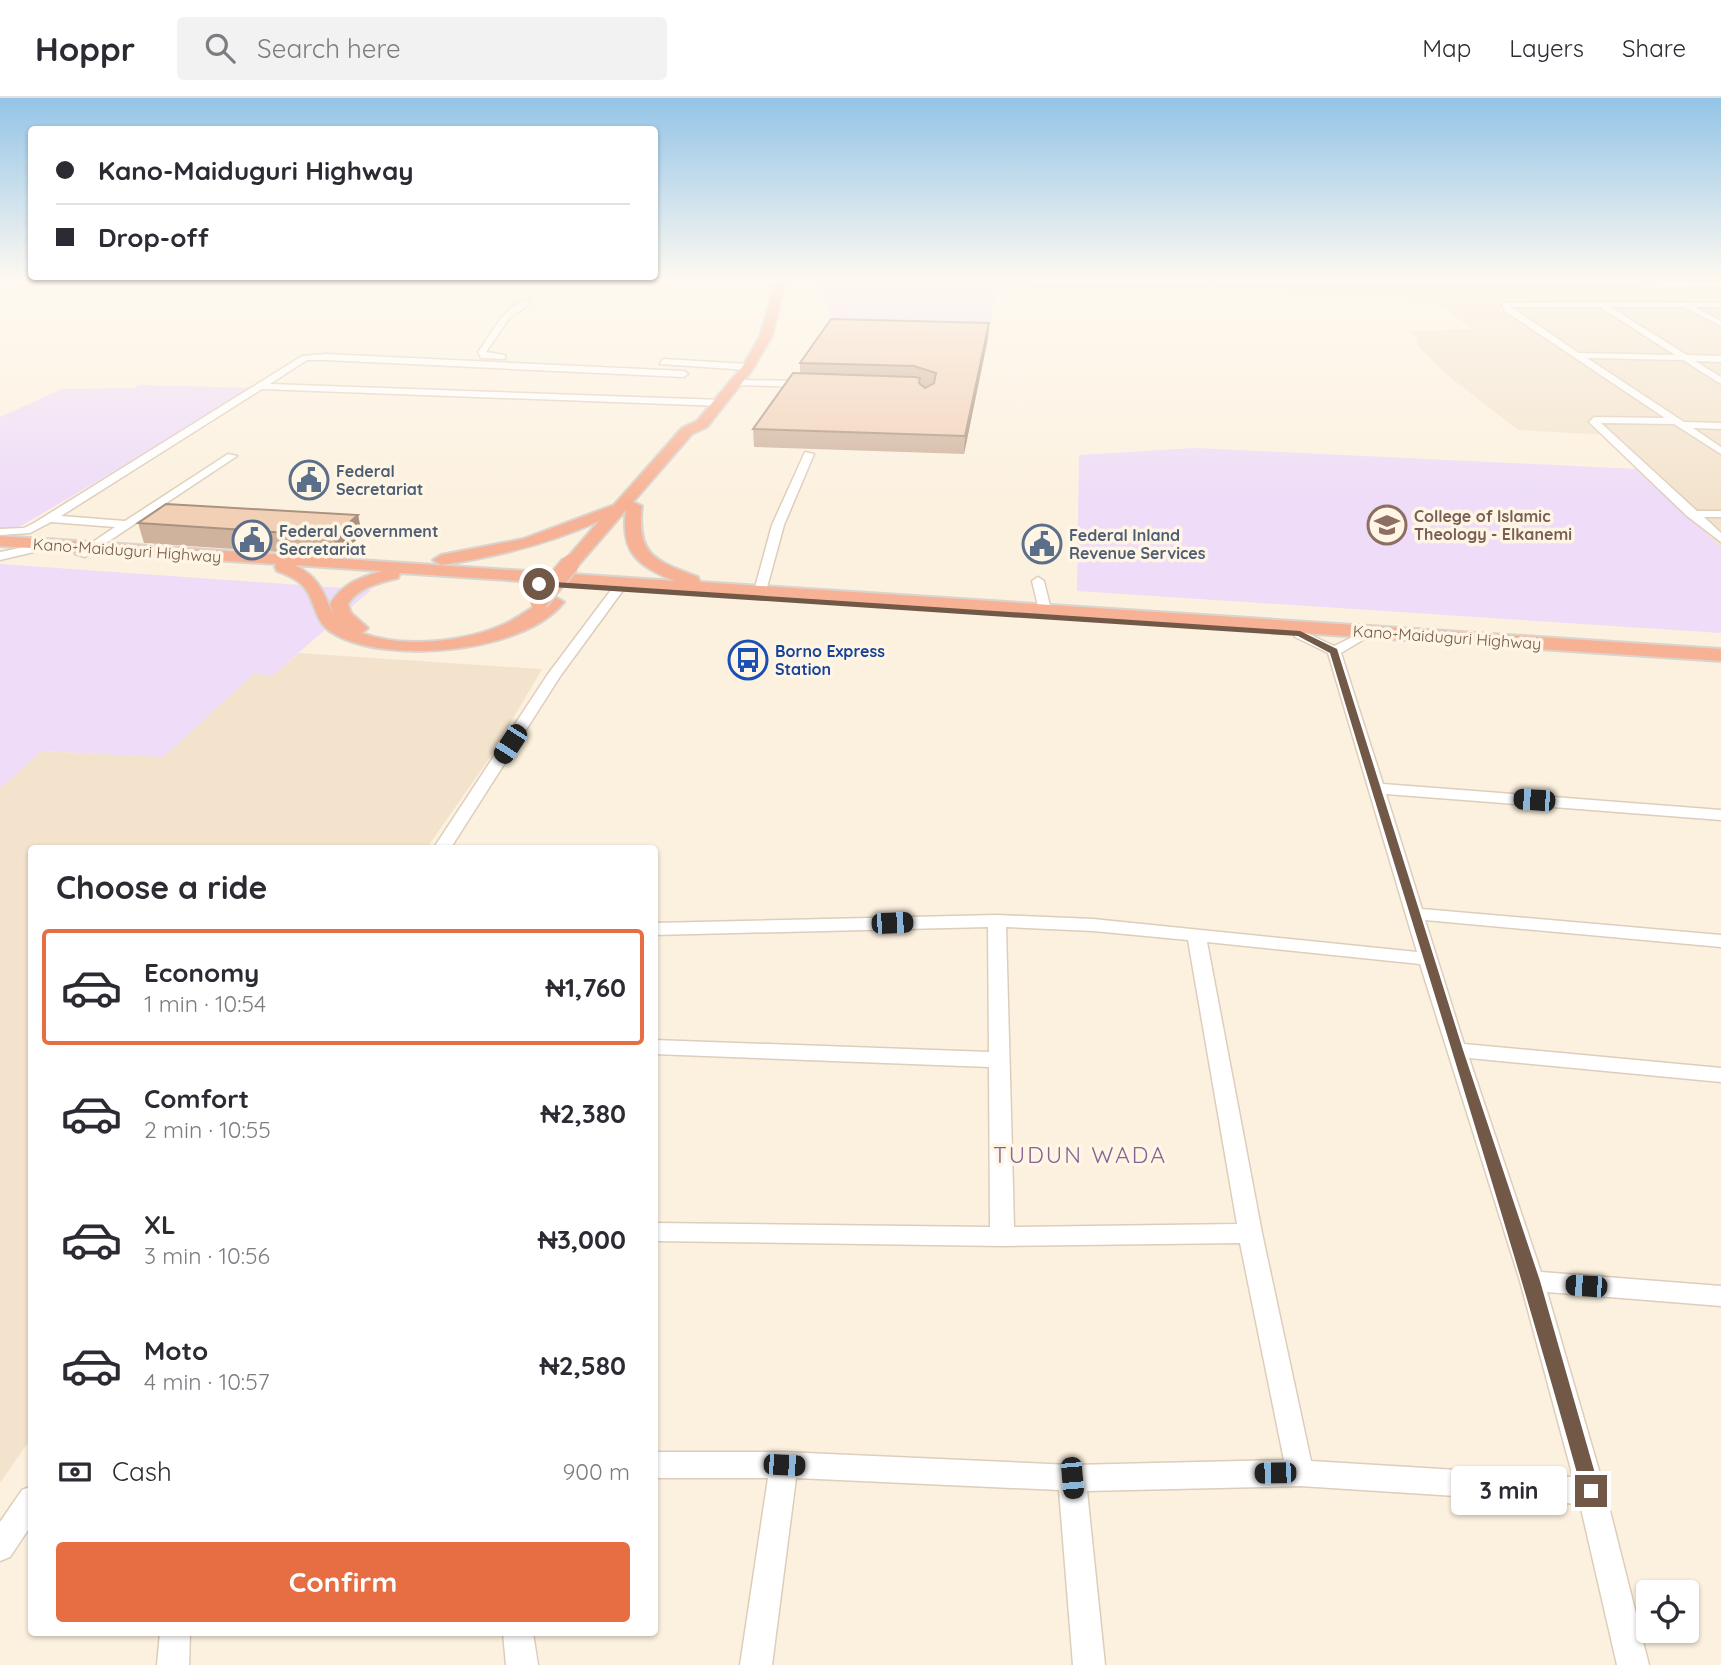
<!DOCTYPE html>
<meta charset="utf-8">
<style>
:root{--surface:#fff;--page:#f2f2f3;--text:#2b2b33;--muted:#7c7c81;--line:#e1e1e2;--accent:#e76d43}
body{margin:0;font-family:Quicksand,sans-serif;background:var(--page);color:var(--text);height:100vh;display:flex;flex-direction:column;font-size:26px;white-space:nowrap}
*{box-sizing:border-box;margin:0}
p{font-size:23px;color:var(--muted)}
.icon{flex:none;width:38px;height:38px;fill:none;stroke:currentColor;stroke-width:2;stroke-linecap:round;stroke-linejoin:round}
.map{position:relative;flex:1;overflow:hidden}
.side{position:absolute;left:28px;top:747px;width:630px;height:791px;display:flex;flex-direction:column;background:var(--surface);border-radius:7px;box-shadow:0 2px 5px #0004}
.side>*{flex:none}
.guide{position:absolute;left:28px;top:28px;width:630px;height:154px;border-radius:7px;box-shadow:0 2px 5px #0004;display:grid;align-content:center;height:154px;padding:0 28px;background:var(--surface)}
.tools{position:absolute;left:1636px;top:1482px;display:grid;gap:14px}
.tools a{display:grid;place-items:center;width:63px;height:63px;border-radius:7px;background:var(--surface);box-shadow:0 2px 5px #0004;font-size:35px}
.end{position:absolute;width:32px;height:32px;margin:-16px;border:9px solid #715847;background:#fff;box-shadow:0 0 0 4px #fff}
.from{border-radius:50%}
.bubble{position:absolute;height:49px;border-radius:7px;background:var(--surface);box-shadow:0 2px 5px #0004;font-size:23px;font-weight:700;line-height:49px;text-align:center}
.car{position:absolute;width:21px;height:42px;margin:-21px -10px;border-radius:9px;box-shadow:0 0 5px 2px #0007;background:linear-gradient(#222 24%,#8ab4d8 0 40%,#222 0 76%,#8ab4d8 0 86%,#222 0)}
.guide b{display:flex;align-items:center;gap:24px;height:66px;font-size:26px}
.guide b+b{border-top:2px solid var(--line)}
.guide i{width:18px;height:18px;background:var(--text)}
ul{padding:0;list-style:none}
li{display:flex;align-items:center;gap:21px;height:116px;margin:0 14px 10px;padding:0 14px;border:4px solid transparent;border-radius:7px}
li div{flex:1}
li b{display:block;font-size:26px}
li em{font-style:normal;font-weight:700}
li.selected{border-color:var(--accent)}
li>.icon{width:63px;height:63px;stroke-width:1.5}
h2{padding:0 28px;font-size:32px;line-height:84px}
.pay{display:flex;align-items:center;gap:18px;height:77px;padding:0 28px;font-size:26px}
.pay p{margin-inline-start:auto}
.primary-button{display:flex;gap:14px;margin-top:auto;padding:14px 28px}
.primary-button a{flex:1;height:80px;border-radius:7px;background:var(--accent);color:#fff;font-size:28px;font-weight:700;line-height:80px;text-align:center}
header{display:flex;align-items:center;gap:42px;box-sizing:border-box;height:98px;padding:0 35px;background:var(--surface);border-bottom:2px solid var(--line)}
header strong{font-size:33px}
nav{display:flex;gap:38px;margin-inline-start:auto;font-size:24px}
.search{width:490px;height:63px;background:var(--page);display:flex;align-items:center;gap:18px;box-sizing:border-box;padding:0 24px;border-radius:7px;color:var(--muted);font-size:26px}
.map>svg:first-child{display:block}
.residential{fill:#f3e3cd}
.education{fill:#eedcf8}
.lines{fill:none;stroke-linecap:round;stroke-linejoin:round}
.minor-casing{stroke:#dfcdbb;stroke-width:3}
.highway-casing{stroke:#dad4cf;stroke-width:4}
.minor{fill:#fff;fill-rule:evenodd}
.highway{fill:#f7b295;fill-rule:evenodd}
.highway-bridge-casing{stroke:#dad4cf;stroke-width:21;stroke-linecap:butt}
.highway-bridge{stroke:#f7b295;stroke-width:18}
.wall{fill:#cfb39d}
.shaded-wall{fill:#a9927f}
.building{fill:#f1d0b6;stroke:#a9927f;stroke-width:2}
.route{fill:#715847}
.labels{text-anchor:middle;stroke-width:7;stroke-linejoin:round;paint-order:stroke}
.far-service-label{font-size:16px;font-weight:bold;fill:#4e5e75;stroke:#fff5e4;text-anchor:start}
.far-education-label{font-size:16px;font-weight:bold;fill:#785e54;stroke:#fff5e4;text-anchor:start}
.far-street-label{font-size:16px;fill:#715847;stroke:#fff5e4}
.far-transit-label{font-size:16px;font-weight:bold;fill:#164399;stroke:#fff5e4;text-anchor:start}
.near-neighbourhood-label{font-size:23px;letter-spacing:2px;fill:#866295;stroke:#fff5e4}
</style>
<header>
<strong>Hoppr</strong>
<div class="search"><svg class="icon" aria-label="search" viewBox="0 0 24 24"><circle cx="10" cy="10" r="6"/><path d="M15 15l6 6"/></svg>Search here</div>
<nav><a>Map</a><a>Layers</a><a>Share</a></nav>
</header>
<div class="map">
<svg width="1721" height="1567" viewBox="0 0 1721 1567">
<rect width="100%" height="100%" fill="#fcf1df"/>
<!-- residential -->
<g class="residential">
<path d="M996 183H1721V449L1638 371 1607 337 1518 332 1446 276 1417 247V240L1408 233 1471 231 1436 203 1326 197 997 189Z"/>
<path d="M299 555 542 571 491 658 426 751H32V1339L0 1385V690L42 653 163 659 254 575 273 577Z"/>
</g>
<!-- education -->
<g class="education">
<path d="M815 183H997L988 240 835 227Z"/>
<path d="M139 287 256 290 14 432 0 431V319L62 291 135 290Z"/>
<path d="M1195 350 1638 371 1721 449V535L1077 493 1079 357Z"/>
<path d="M0 466 371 492 273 577 254 576 163 659 42 653 0 690Z"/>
</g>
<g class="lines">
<defs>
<g id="minor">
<path d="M9 183H20L0 191V187Z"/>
<path d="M1210 183 1721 184V188L1213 185Z"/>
<path d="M527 202 530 206 510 219 486 254 505 257V261L481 260 478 254C493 235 502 209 527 202Z"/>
<path d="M1600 204 1721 205V209H1695L1721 223V228L1684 209H1610L1687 257 1721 258V264L1695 263 1721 279V286L1683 262 1587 260 1684 324 1721 325V331L1693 330 1721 349V356L1674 326 1601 325 1697 413H1721V419H1704L1721 435V444L1687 418 1589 324 1594 319 1665 320 1505 213 1502 207 1506 205ZM1511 209H1600L1675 257 1579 255Z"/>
<path d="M326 256 684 273 688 276 684 279 326 262H307L270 286 721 302 726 305 721 308 262 291 61 418 125 423 228 356 237 358 85 459 75 456 115 429 51 424 30 435 0 437V431L24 430 34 425 302 258Z"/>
<path d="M663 261 748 266 752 269 748 272 660 266Z"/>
<path d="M736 282 809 283 813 286 809 289 733 287V283Z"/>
<path d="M805 354 814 356 784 427 766 493 760 497 756 496 754 493 772 427Z"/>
<path d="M30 448 36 452 34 454 0 462V454Z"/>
<path d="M1038 479 1044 483 1051 512 1050 515 1045 516 1039 512 1032 483Z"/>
<path d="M618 487 624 491 561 577 450 751H433L548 576 614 488Z"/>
<path d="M1300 532 1334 548 1359 536 1366 540 1341 555 1383 686 1721 712V722L1386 696 1422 811 1721 837V849L1425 822 1464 946 1721 970V984L1469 960 1541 1174 1721 1188V1208L1547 1194 1605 1393 1649 1567H1617L1580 1406 1300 1388 1087 1393 1105 1567H1073L1059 1392 796 1380 772 1567H740L768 1380H654V1354H784L1072 1367 1284 1362 1240 1145 1002 1148 654 1143V1125L990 1129 989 969 654 956V942L989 954 988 829 654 837V825L997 817 1093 821 1417 854 1328 555 1295 539 1293 536ZM1006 829 1093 833 1188 842 1237 1126 1014 1129ZM1207 844 1420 866 1520 1183 1573 1379 1311 1363 1262 1135Z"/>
<path d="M32 1388V1426L10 1459 0 1463V1424L22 1392Z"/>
<path d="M160 1535H190L189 1567H157Z"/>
<path d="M503 1535H533L538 1567H506Z"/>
</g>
<path id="highway" d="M776 183H786L772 238 752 272 707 329 692 336 633 404 642 408C636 458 656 463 698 479L700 484 1721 551V563L400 475 398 480C379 485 359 489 348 506L351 515 368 530 362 535C404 551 467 544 507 525 522 518 540 502 555 499L564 504C525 555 384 568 331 534 314 523 316 504 304 489 298 481 287 477 277 473L275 469 276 466 0 448V438L675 483C638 468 620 455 626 412L576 470 570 471 562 466 599 423C548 446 496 459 441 467L433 462 441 457 523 441 614 407 682 330 697 323 743 268 760 238ZM294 467 382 473C360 480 343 485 330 506L333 516C323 493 318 478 294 467Z"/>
</defs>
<!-- minor casing -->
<use href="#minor" class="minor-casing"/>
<!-- highway casing -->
<use href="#highway" class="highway-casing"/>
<!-- minor -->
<use href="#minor" class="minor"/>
<!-- highway -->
<use href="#highway" class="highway"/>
<defs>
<path id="highway-bridge" d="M539 503 570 466"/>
</defs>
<!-- highway-bridge casing -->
<use href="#highway-bridge" class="highway-bridge-casing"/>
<!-- highway-bridge -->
<use href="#highway-bridge" class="highway-bridge"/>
</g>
<!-- wall -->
<g class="wall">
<path d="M988 240 964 356 754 349 753 331 800 276V265Z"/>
<path d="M358 417 362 437 338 458 144 445 138 425Z"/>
</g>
<!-- shaded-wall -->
<g class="shaded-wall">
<path d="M989 225 988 240 964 356 965 338Z"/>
<path d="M358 417 362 437 338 458 333 438Z"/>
</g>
<!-- building -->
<g class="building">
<path d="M831 221 989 225 965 338 753 331 793 275 914 279 920 280 919 285 925 290 934 285 936 275 914 268 800 265Z"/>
<path d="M166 406 358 417 333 438 138 425Z"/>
</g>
<!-- sky -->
<linearGradient id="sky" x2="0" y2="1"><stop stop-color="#93c4e7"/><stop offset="0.45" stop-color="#fef9f1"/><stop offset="1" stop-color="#fef9f1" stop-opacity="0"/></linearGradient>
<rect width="1721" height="403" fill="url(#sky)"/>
<!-- route -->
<path class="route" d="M539 483 1300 533 1337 551 1463 952 1540 1183 1600 1393 1597 1399 1591 1402 1584 1399 1582 1393C1504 1112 1414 834 1330 555L1298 538 536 488Z"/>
<!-- icons -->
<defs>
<symbol id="civic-ring" viewBox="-11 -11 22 22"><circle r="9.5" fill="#fff5e4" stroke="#5c6f8a" stroke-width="1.5"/><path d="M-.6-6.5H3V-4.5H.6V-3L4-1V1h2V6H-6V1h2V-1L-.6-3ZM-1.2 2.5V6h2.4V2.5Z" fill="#5c6f8a"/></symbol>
<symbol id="school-ring" viewBox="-11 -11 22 22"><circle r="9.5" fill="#fff5e4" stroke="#8d6e63" stroke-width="1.5"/><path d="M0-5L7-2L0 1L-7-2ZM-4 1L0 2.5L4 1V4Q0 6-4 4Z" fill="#8d6e63"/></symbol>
<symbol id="bus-ring" viewBox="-11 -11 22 22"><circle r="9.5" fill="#fff5e4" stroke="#1a4fb4" stroke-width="1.5"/><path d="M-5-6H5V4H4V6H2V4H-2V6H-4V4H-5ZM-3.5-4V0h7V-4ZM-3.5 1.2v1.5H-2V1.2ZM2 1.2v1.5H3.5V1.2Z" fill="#1a4fb4"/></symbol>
</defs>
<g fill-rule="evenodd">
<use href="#civic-ring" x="287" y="360" width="44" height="44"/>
<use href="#school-ring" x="1365" y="405" width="44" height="44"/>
<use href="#civic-ring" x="230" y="420" width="44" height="44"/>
<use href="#civic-ring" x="1020" y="424" width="44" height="44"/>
<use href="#bus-ring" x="726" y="540" width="44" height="44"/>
</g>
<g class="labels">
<!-- far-service labels -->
<g class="far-service-label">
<text x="336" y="379">Federal<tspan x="336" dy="18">Secretariat</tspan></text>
<text x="279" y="439">Federal Government<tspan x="279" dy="18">Secretariat</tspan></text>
<text x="1069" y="443">Federal Inland<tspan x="1069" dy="18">Revenue Services</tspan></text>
</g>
<!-- far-education labels -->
<g class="far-education-label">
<text x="1414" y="424">College of Islamic<tspan x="1414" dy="18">Theology - Elkanemi</tspan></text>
</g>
<!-- far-street labels -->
<g class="far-street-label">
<text transform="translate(127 452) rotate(4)" y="6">Kano-Maiduguri Highway</text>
<text transform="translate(1447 539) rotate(4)" y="6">Kano-Maiduguri Highway</text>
</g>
<!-- far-transit labels -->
<g class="far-transit-label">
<text x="775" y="559">Borno Express<tspan x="775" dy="18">Station</tspan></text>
</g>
<!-- near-neighbourhood labels -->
<g class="near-neighbourhood-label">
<text x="1080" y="1065">TUDUN WADA</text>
</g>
</g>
</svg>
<div class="tools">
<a><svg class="icon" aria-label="locate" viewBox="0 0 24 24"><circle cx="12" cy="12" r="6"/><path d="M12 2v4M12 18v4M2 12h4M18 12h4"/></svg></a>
</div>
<i class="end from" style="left:539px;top:486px"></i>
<i class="end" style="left:1591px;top:1393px"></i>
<div class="bubble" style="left:1451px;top:1368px;width:116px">3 min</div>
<i class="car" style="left:510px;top:646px;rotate:213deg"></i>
<i class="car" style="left:1534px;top:702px;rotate:274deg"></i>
<i class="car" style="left:892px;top:825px;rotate:88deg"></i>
<i class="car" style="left:1586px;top:1188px;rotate:274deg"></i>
<i class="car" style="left:784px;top:1367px;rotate:93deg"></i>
<i class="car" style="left:1275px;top:1375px;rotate:269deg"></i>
<i class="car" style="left:1072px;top:1380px;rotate:175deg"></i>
<div class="guide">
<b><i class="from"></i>Kano-Maiduguri Highway</b>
<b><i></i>Drop-off</b>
</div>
<section class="side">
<h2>Choose a ride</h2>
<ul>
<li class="selected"><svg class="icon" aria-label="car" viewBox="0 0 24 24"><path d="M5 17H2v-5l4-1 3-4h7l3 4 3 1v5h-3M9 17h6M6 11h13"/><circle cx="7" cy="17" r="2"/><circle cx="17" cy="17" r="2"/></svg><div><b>Economy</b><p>1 min · 10:54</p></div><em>₦1,760</em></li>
<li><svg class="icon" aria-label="car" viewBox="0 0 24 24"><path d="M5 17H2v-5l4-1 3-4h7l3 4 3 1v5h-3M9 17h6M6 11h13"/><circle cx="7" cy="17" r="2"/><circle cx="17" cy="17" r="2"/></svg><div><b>Comfort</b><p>2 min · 10:55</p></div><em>₦2,380</em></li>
<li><svg class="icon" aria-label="car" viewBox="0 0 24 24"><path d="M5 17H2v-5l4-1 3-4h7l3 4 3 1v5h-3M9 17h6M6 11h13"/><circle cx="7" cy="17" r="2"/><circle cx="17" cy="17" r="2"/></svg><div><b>XL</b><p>3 min · 10:56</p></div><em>₦3,000</em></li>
<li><svg class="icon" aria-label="car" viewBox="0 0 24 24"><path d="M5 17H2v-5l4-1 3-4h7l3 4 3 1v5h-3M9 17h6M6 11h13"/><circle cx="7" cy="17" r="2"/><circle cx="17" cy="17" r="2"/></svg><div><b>Moto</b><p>4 min · 10:57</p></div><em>₦2,580</em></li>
</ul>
<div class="pay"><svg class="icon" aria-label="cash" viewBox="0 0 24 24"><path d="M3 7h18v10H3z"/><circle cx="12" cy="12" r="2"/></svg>Cash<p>900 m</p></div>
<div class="primary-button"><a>Confirm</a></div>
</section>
</div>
